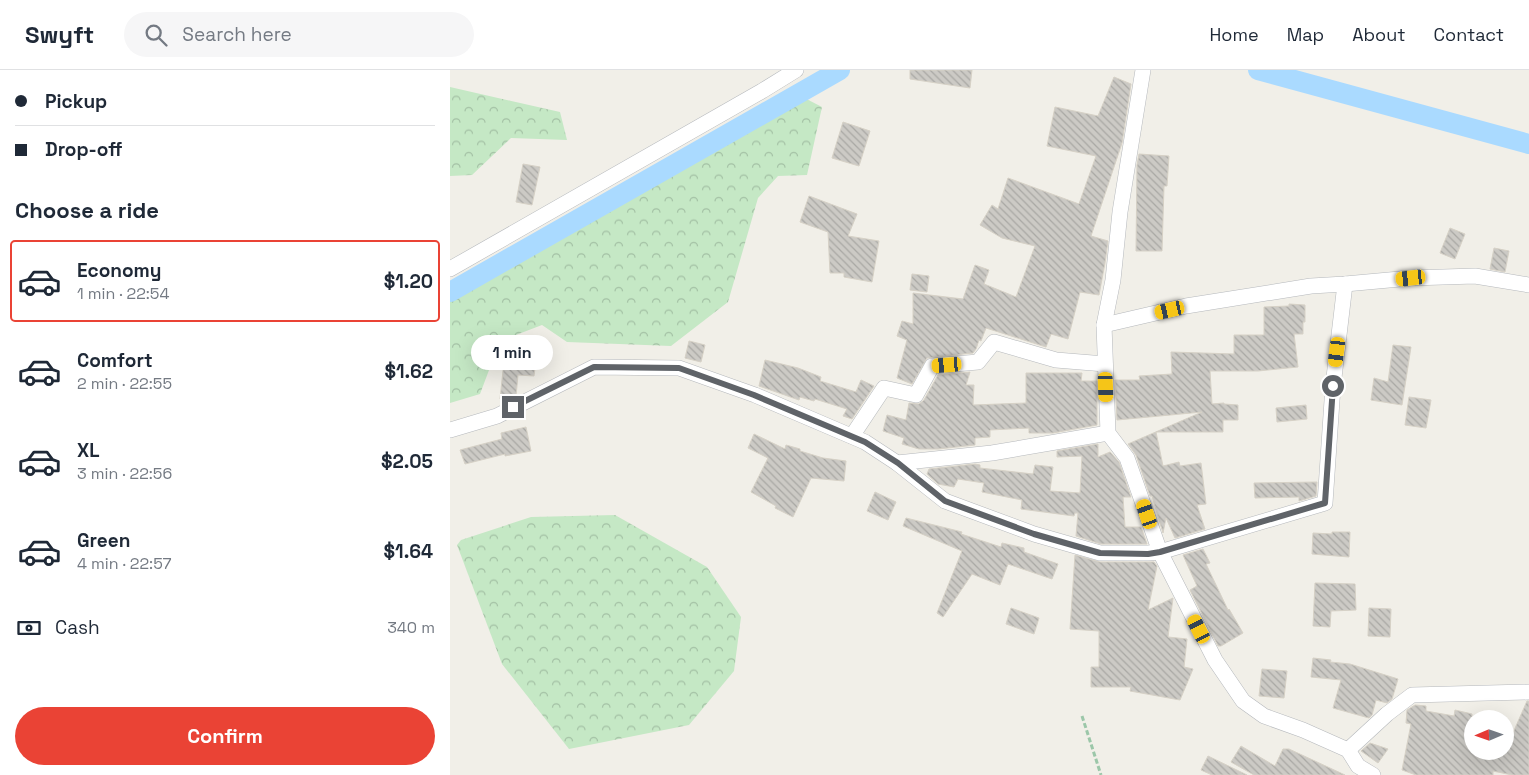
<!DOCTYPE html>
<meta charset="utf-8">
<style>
:root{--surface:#fff;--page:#f6f6f7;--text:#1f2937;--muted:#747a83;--line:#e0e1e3;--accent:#ea4335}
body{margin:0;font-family:"Space Grotesk",sans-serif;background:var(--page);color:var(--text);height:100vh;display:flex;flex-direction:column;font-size:19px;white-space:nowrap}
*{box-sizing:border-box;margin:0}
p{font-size:16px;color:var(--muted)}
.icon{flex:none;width:28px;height:28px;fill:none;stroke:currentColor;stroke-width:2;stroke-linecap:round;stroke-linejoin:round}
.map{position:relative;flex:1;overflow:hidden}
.sheet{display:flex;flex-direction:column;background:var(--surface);width:450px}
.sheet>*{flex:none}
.hud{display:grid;align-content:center;height:110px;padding:0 15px;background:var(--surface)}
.needle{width:32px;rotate:268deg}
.buttons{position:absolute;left:1014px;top:640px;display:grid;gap:10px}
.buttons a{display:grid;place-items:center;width:50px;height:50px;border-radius:50%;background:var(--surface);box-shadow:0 5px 20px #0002;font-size:25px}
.end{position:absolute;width:22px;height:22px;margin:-11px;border:6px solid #5f6368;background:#fff;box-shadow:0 0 0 2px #fff}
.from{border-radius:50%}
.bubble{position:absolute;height:35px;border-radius:18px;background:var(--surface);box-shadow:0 5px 20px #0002;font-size:16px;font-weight:600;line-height:35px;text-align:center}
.car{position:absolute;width:15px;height:30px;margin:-15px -8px;border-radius:6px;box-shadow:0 0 4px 1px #0007;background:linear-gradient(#f5c518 24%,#345 0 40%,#f5c518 0 76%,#345 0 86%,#f5c518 0)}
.hud b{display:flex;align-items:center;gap:18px;height:48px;font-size:19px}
.hud b+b{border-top:1px solid var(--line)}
.hud i{width:12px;height:12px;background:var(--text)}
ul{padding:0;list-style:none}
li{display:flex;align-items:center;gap:15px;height:82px;margin:0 10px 8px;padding:0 5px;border:2px solid transparent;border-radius:5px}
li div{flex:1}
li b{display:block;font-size:19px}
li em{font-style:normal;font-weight:600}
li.active{border-color:var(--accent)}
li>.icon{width:45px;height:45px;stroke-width:1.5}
h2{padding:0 15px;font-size:22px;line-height:60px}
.pay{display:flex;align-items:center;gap:12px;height:55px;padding:0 15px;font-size:19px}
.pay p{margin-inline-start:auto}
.button{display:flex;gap:10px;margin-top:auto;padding:10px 15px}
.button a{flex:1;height:58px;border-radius:30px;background:var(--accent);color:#fff;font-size:20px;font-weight:600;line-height:58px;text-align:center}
header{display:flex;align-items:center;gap:30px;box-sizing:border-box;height:70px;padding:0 25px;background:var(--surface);border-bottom:1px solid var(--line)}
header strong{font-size:24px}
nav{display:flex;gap:28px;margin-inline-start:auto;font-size:18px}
.search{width:350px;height:45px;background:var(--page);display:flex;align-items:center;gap:12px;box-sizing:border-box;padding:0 18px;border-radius:28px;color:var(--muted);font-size:19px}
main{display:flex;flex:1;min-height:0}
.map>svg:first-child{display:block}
.forest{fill:url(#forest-crowns)}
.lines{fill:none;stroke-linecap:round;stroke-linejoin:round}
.canal{stroke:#aadaff;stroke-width:20}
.building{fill:url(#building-back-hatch);stroke:#d6d1c6}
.street-casing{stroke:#b5b8bc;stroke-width:16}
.path{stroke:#9cc7a9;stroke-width:3;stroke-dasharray:5 2.5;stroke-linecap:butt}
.street{stroke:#fff;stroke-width:15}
.route{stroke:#5f6368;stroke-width:6}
</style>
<header>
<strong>Swyft</strong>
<div class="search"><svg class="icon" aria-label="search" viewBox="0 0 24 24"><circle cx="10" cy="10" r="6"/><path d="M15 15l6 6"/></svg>Search here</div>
<nav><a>Home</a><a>Map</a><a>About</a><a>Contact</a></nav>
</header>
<main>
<section class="sheet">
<div class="hud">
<b><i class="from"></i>Pickup</b>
<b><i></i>Drop-off</b>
</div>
<h2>Choose a ride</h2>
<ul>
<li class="active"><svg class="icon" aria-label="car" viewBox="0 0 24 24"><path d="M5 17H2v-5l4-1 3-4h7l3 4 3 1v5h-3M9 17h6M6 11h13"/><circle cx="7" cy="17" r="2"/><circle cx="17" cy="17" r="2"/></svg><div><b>Economy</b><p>1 min · 22:54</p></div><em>$1.20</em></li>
<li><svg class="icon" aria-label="car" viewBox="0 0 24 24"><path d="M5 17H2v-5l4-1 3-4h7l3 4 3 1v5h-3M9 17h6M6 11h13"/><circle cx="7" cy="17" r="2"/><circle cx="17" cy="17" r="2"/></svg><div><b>Comfort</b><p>2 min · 22:55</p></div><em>$1.62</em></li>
<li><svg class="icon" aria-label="car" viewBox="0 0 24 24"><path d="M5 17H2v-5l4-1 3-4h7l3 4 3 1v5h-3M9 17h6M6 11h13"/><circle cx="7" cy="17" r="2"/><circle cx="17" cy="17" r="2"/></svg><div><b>XL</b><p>3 min · 22:56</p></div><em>$2.05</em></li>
<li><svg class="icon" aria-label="car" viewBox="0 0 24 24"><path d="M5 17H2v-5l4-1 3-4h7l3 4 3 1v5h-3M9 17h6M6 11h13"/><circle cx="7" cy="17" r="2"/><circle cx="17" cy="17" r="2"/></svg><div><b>Green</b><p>4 min · 22:57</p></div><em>$1.64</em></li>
</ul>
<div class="pay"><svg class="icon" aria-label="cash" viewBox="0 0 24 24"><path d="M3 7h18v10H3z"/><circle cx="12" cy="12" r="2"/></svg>Cash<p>340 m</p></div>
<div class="button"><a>Confirm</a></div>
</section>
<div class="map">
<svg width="1079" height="705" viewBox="0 0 1079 705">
<defs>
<pattern id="forest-crowns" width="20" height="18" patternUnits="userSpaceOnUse" patternTransform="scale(1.25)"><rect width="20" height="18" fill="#c5e8c5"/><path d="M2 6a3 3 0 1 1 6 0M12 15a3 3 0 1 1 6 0" fill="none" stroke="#a3c0a4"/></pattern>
<pattern id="building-back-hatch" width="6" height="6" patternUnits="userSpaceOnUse" patternTransform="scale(1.25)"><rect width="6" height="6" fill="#cccac5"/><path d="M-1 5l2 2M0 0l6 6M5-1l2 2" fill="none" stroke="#a9a8a4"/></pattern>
</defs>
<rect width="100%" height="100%" fill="#f1efe8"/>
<!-- forest -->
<g class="forest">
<path d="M0 17 110 42 117 70 61 68 22 105 0 106Z"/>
<path d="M339 20 372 37 357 105 328 106 308 128 278 232 221 276 117 272 92 255 50 271 30 324 0 333V215Z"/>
<path d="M165 445 257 497 291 547 284 601 239 655 119 679 52 594 7 475 11 470 81 447Z"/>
</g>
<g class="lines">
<!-- canal -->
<g class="canal">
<path d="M808 0 1079 74"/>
<path d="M0 222 390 0"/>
</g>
</g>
<!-- building -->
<g class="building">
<path d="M460 0H522L520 18 460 9Z"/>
<path d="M664 7 681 14 672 73 641 166 658 171 655 193 649 225 630 222 618 269 601 264 596 277 536 258 531 271 529 270 526 279 523 283 477 288 462 314 447 308 457 270 447 266 452 251 463 254V223L513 229 525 195 539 200 534 214 566 227 585 176 552 168 530 155 542 135 548 139 558 108 629 134 646 86 597 76 605 37 648 46Z"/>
<path d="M393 52 420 61 409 96 382 88Z"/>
<path d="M689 84 719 86 717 116H714L712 181H686L687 95Z"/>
<path d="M73 94 90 97 82 135 66 132Z"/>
<path d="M359 126 407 144 398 166 429 171 422 212 394 207V203H380L378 162 350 152Z"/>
<path d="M1000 158 1015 164 1005 189 990 183Z"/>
<path d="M1044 178 1059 181 1055 202 1040 199Z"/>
<path d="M462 204 479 206 477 222 460 220Z"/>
<path d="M839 234 855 235V252H853V264H844L848 297 808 301H760L762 334 774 333V334L788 335V350H773V362H706L713 396 729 392 730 396 751 393 756 434 747 435 755 459 725 468 716 448 713 463 702 426H700L686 385 678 374 752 342 667 350 665 310H690L689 306 722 304 721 282 784 284V265H814V237L839 236Z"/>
<path d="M239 271 255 275 251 292 235 288Z"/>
<path d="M56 272 88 275 84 306 68 305 66 326 58 330 50 329Z"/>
<path d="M943 275 961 277 952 335 921 330 924 308 938 312Z"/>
<path d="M315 290 348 298 371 307 370 311 406 322 411 310 424 316 402 349 393 346 397 339 365 329 364 331 350 327 349 330 309 316Z"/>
<path d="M520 302 516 315H524L523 335 576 333V303H632L631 311H647V355L603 363H579V358L540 360V367L525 368V375L488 379H469L452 374 454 368 433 361 437 345 456 350 459 333 469 334 474 330 488 305Z"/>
<path d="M959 327 981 330 976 358 955 355Z"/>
<path d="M856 335 857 349 827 352 826 338Z"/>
<path d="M76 357 81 381 55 386V384L15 394 10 380 52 369 51 363Z"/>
<path d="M304 364 335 379 336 375 350 379V381L373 388 396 391 394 411 361 408 343 447 325 438 326 436 301 422 318 388 298 378Z"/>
<path d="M648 374V387L660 382 669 392 681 427H673L675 457H691L697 474H651L626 466 628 443H625L624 446 571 439 572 430 532 422 534 413 508 409 504 417 488 414 477 404 479 399 525 394 530 395V398L583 404 585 395 603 397 600 421 630 423 632 386 607 387V381Z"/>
<path d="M867 412 866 426 849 431V427L805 428 804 413Z"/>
<path d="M425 422 446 432 438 450 417 441Z"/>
<path d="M456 448 512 462 511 464 551 477 552 473 574 478V482L608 494 602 509 558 494 550 515 522 504 493 547 487 543 512 481 453 456Z"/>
<path d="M882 462H900L899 487 862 484 863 463 882 464Z"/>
<path d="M753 479 760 493 756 494 778 540 779 539 793 563 771 576H768L740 520 747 516 733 485Z"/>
<path d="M625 485 650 492H704L707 496 698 540 723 528 718 567 737 569 734 597 743 599 730 630 680 621 681 617H641V597H649V561L620 559Z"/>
<path d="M865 513 905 514 906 540 881 541 880 557 863 556Z"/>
<path d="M561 538 589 548 584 564 556 554Z"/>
<path d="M919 538 941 539 940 567 918 566Z"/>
<path d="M863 588 881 590 880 592 900 594 948 609 942 629 937 633 926 630 922 645 919 648 883 638 891 610 861 607Z"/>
<path d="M812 599 837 601 834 628 809 626Z"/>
<path d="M1077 631H1079V705H1062L1043 701V705H966L952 700 961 654 956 653 957 640 965 635 976 636V641L1004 646 1005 640 1022 644V681H1055Z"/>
<path d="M920 673 938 679 928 693 911 681Z"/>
<path d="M791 676 825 696 833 679H839L895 705H804L781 692Z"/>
<path d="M758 686 797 705H762L751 700Z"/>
</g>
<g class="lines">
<defs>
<g id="street">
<path d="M693 0 670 142 663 210 654 255 658 363 677 388 710 482 765 590 793 631 814 646 853 660 898 680 908 696 923 705"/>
<path d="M0 199 312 21 346 0"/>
<path d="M654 255 736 236 861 216 895 214 961 208 1025 206 1079 215"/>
<path d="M0 360 47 346 144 297 229 298 305 325 415 372 447 393 495 431 584 464 650 483H698L710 482 875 433 883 316 895 214"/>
<path d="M402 366 434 318 466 325 482 296 528 292 544 272 606 290 655 294"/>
<path d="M447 393 542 383 658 363"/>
<path d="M898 680 937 644 962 625 1079 622"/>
</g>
</defs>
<!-- street casing -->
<use href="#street" class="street-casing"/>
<!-- path -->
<path class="path" d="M632 646 651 705"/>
<!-- street -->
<use href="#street" class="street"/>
</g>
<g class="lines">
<!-- route -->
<path class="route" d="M63 337 144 297 229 298 304 325 415 372 448 393 495 431 584 464 650 483 698 484 710 482 875 433 883 316"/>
</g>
</svg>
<div class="buttons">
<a><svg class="needle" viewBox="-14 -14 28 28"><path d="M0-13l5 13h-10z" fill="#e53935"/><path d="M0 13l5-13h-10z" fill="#747a83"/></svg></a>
</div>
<i class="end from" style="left:883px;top:316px"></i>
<i class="end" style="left:63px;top:337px"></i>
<div class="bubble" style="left:21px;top:265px;width:82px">1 min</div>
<i class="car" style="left:961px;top:208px;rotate:264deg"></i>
<i class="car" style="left:720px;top:240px;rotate:257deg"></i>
<i class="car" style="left:887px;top:282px;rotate:187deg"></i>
<i class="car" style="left:497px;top:295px;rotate:266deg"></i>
<i class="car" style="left:656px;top:317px;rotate:178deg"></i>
<i class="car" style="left:697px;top:444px;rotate:341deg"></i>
<i class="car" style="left:749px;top:559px;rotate:333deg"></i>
</div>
</main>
